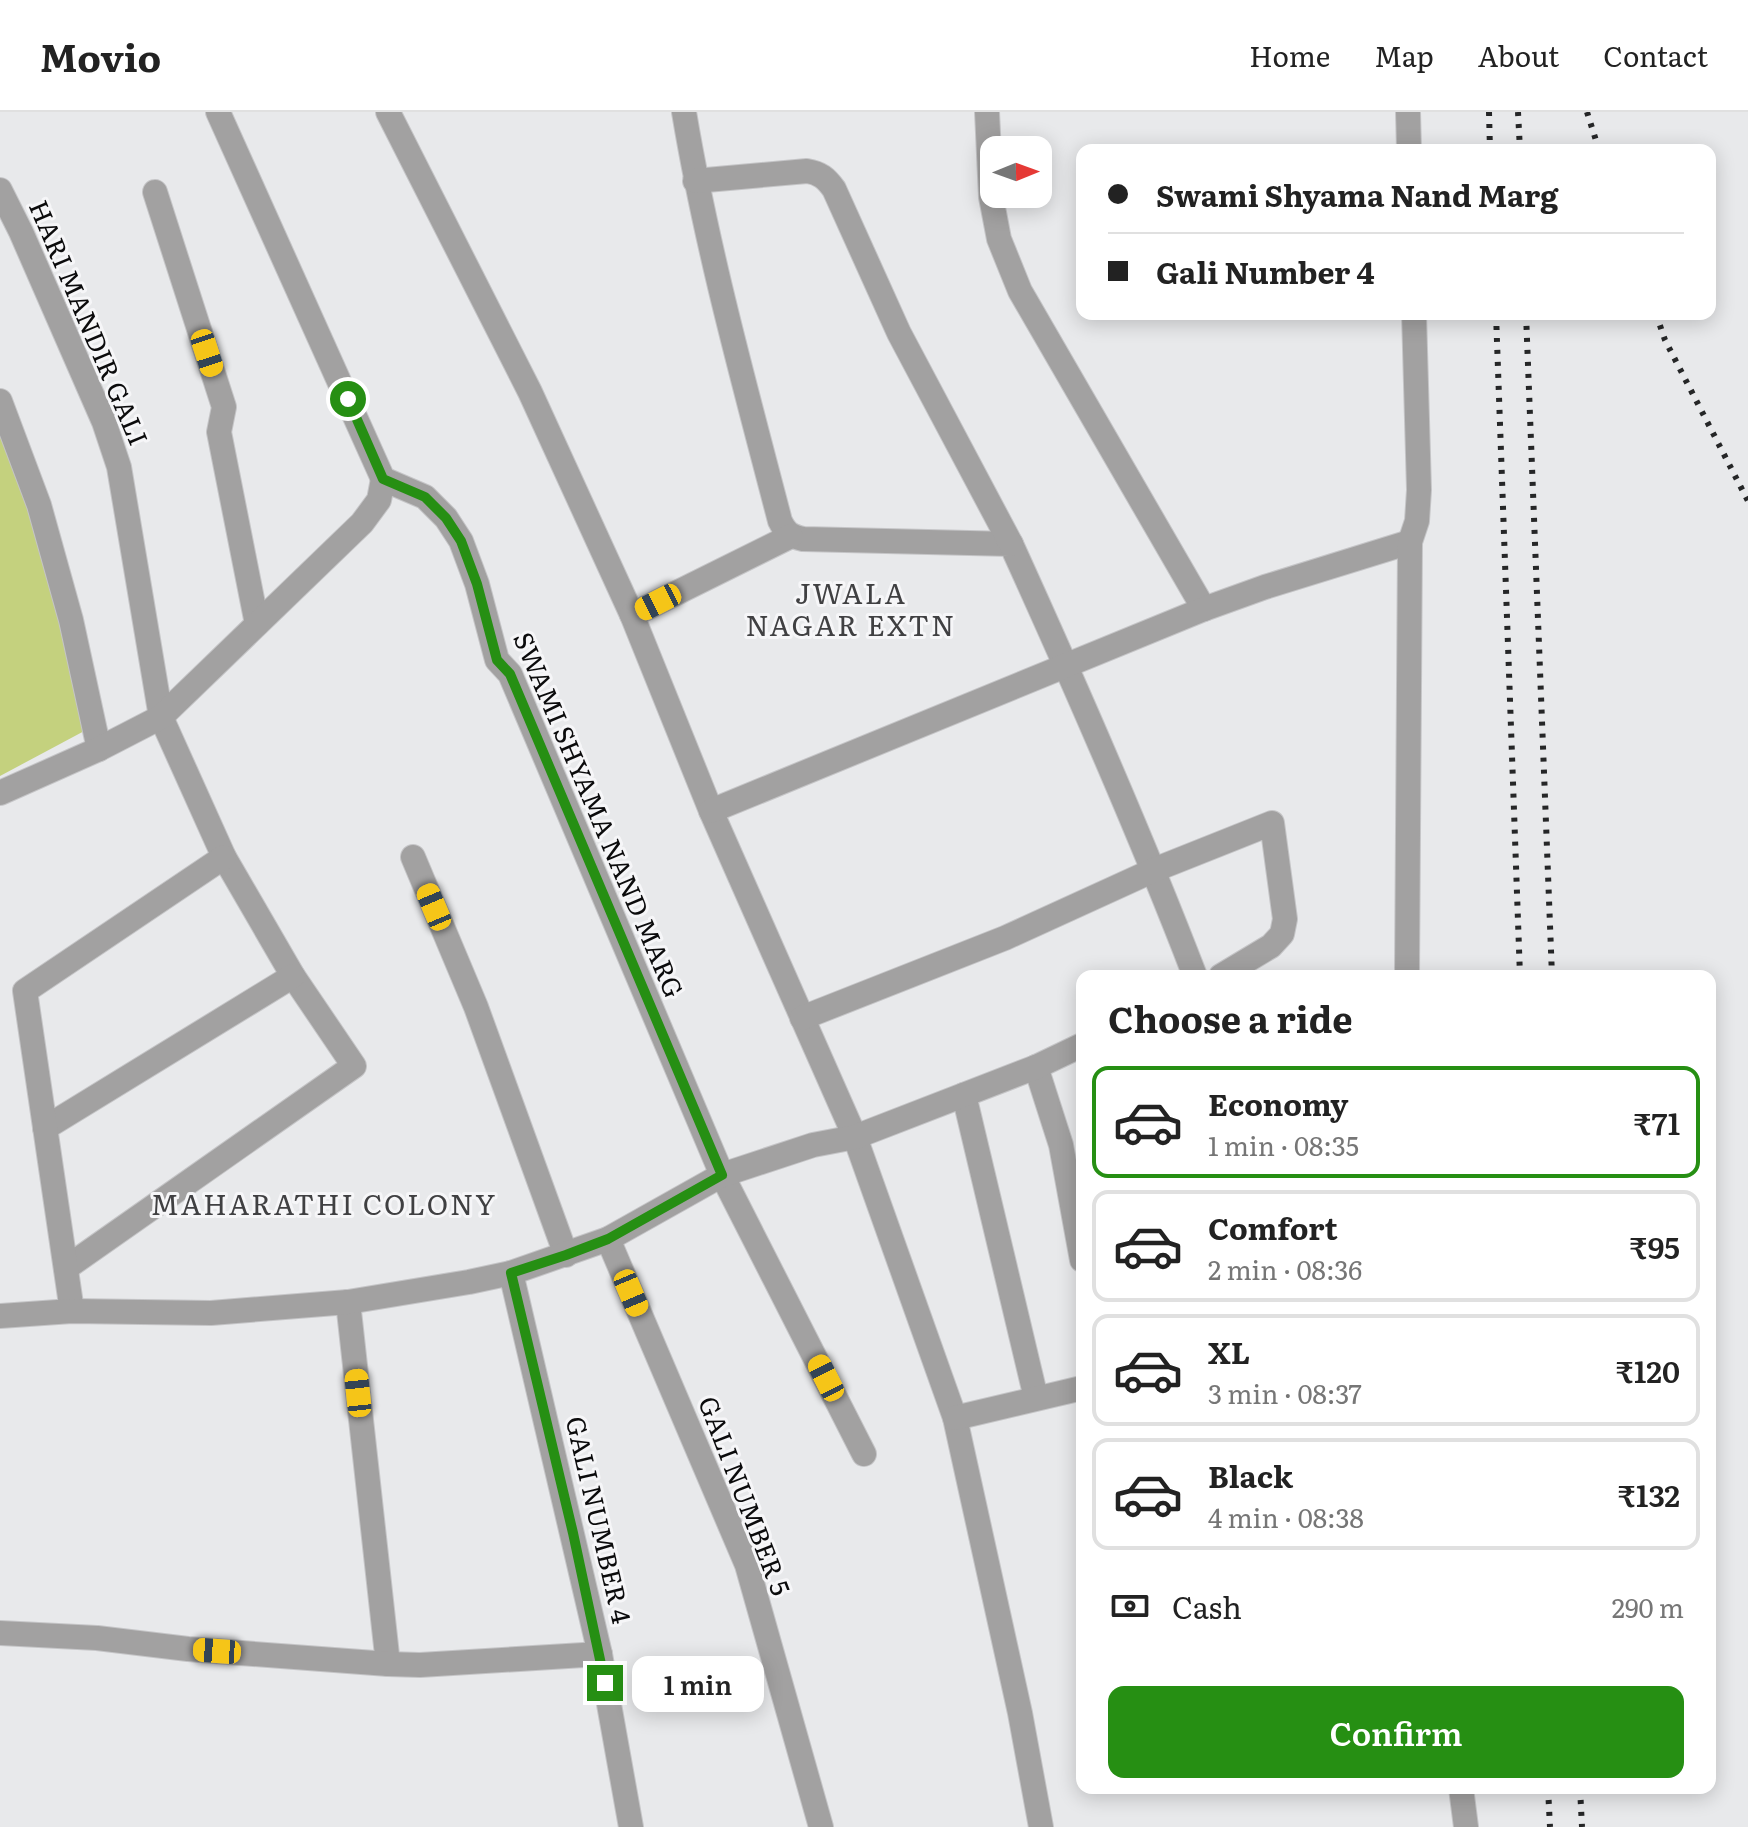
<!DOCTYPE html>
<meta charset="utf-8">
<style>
:root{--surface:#fff;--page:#f2f2f2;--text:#222;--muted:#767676;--line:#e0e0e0;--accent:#268f13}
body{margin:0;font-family:Literata,serif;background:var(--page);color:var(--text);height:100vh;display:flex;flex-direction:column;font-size:30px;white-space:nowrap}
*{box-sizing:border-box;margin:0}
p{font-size:26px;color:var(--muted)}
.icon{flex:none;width:44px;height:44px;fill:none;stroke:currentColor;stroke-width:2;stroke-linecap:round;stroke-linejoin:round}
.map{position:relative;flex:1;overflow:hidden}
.details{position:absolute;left:1076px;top:858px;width:640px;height:824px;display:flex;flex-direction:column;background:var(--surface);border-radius:16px;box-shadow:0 4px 20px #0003}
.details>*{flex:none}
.top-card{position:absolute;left:1076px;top:32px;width:640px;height:176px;border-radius:16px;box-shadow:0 4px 20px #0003;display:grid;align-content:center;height:176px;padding:0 32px;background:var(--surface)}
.needle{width:52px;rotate:89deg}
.tools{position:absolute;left:980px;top:24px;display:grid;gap:16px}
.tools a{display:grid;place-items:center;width:72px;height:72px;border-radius:16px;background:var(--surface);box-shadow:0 4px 20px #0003;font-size:40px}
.end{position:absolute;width:36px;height:36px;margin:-18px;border:10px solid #268f13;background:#fff;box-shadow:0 0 0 4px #fff}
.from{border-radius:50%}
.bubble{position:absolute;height:56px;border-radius:16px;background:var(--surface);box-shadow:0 4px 20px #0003;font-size:26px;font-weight:600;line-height:56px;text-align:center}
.car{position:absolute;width:24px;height:48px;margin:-24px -12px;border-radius:10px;box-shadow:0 0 6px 2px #0007;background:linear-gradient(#f5c518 24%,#345 0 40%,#f5c518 0 76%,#345 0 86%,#f5c518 0)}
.top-card b{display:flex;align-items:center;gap:28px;height:76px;font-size:30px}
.top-card b+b{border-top:2px solid var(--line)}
.top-card i{width:20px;height:20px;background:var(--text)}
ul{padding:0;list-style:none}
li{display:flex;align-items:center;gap:24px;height:112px;margin:0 16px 12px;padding:0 16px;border:4px solid var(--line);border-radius:16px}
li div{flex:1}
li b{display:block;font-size:30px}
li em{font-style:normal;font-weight:600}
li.current{border-color:var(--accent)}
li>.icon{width:72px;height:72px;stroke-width:1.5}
h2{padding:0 32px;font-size:36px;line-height:96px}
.pay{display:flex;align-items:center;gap:20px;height:88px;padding:0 32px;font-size:30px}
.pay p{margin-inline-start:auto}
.primary-button{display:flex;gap:16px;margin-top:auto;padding:16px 32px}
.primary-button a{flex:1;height:92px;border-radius:16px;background:var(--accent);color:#fff;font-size:32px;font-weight:600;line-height:92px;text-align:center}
header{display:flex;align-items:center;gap:48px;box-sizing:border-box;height:112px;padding:0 40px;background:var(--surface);border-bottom:2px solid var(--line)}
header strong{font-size:38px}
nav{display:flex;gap:44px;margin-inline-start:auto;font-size:28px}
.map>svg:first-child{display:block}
.green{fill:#c4d17e}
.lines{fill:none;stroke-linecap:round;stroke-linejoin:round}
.minor-casing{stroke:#c5c5c7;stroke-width:26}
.minor{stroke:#a2a1a1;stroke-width:24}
.rail{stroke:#252627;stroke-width:6;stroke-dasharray:4 8;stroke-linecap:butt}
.route{stroke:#268f13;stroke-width:10}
.labels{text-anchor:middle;stroke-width:6;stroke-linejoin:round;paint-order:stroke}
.street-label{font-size:26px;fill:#0b0b0c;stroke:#f6f6f8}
.neighbourhood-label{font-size:28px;letter-spacing:2px;fill:#404042;stroke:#f6f6f8}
</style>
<header>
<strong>Movio</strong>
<nav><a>Home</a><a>Map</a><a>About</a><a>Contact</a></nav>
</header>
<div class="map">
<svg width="1748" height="1715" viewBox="0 0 1748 1715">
<rect width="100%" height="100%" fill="#e8e9eb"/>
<!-- green -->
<path class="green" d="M0 316 26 379 88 617 0 664Z"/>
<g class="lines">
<defs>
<g id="minor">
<path d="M218 0 383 367 425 385 446 406 461 429 477 472 497 548 510 562 722 1063 864 1342"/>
<path d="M388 0 530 280 632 503 711 699 855 1025 955 1306 1020 1601 1041 1715"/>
<path d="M684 0C707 138 745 274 780 409 786 421 790 424 803 427L1011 432C1076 575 1139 718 1195 864"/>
<path d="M987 0 991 85 999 127 1020 179 1204 497"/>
<path d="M1408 0 1409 38"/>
<path d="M695 69 807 59C820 61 826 66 834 77L899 221 1011 432"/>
<path d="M0 78 21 120 104 310 119 355 161 605 224 745 293 864 354 954 66 1156"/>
<path d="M155 80 224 295 219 320 257 512"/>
<path d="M0 289 39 393 71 508 99 637"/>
<path d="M632 503 791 424"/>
<path d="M0 681 99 637 161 605 362 411 379 388 383 367"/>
<path d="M711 699 1204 497 1265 475 1410 430"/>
<path d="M413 745 476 895 566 1143"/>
<path d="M1407 864 1410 430 1417 409 1419 378 1414 202"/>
<path d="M802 906 1005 826 1154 758 1272 711 1285 807 1282 822 1271 834 1221 864"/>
<path d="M1036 955 1061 1033 1082 1148"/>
<path d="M964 983 1036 1286"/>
<path d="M45 1016 293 864"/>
<path d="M608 1127 747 1453 821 1715"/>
<path d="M511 1161 600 1542 631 1715"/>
<path d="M348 1190 388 1552"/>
<path d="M72 1199 25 879 224 745"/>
<path d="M0 1204 72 1199 211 1201 348 1190 469 1170 511 1161 608 1127 722 1063 813 1033 855 1025 1036 955 1082 933"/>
<path d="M955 1306 1082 1276"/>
<path d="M0 1521 97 1526 188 1537 388 1552 420 1553 600 1542"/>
<path d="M1461 1676 1466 1715"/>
</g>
</defs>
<!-- minor casing -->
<use href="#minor" class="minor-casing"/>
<!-- minor -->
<use href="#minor" class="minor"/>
<!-- rail -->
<g class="rail">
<path d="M1489 0 1490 38"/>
<path d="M1518 0 1520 38"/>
<path d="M1587 0 1599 38"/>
<path d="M1496 202 1520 864"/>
<path d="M1526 202 1552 864"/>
<path d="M1656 202 1665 228 1748 389"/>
<path d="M1548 1676 1550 1715"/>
<path d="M1580 1676 1582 1715"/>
</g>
</g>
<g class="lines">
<!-- route -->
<path class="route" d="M348 287 383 367 425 385 446 406 461 429 477 472 497 548 510 562 722 1063 608 1127 566 1143 511 1161 573 1421 605 1571"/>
</g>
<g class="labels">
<!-- street labels -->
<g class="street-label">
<text transform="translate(88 211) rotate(67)" y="9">HARI MANDIR GALI</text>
<text transform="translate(598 703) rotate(67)" y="9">SWAMI SHYAMA NAND MARG</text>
<text transform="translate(744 1384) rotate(69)" y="9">GALI NUMBER 5</text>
<text transform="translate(598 1408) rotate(77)" y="9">GALI NUMBER 4</text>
</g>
<!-- neighbourhood labels -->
<g class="neighbourhood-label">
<text x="851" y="492">JWALA<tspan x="851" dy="32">NAGAR EXTN</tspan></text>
<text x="324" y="1103">MAHARATHI COLONY</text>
</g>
</g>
</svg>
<div class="tools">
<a><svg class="needle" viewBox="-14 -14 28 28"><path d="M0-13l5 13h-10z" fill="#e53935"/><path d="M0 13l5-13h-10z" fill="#767676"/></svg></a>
</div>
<i class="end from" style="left:348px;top:287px"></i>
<i class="end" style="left:605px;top:1571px"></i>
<div class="bubble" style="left:632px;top:1544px;width:132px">1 min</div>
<i class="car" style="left:207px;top:241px;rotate:162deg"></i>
<i class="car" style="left:658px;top:490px;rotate:243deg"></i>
<i class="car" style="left:434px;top:795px;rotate:337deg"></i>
<i class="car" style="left:631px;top:1181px;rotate:157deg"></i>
<i class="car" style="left:826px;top:1266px;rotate:333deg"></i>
<i class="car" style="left:358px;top:1281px;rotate:354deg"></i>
<i class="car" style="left:217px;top:1539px;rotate:274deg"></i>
<div class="top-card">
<b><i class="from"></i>Swami Shyama Nand Marg</b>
<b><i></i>Gali Number 4</b>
</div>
<section class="details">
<h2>Choose a ride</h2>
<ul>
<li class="current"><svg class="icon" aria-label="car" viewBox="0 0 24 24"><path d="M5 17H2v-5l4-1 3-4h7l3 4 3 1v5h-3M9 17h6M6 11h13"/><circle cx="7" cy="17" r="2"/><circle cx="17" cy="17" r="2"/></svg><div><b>Economy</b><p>1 min · 08:35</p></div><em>₹71</em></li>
<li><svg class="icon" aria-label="car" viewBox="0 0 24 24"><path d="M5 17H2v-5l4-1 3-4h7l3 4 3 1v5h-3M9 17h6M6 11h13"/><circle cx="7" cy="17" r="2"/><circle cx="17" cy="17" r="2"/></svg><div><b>Comfort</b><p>2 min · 08:36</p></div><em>₹95</em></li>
<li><svg class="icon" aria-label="car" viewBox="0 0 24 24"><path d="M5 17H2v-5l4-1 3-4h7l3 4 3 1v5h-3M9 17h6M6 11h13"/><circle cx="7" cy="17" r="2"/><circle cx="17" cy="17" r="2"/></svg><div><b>XL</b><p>3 min · 08:37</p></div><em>₹120</em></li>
<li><svg class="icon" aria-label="car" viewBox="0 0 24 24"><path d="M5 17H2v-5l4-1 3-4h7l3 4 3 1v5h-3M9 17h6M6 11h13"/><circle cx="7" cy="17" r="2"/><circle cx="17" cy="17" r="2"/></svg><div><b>Black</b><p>4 min · 08:38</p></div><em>₹132</em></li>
</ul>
<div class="pay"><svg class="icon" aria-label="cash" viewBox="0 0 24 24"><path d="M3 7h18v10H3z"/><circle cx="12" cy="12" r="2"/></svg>Cash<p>290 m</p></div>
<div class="primary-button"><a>Confirm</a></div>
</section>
</div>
